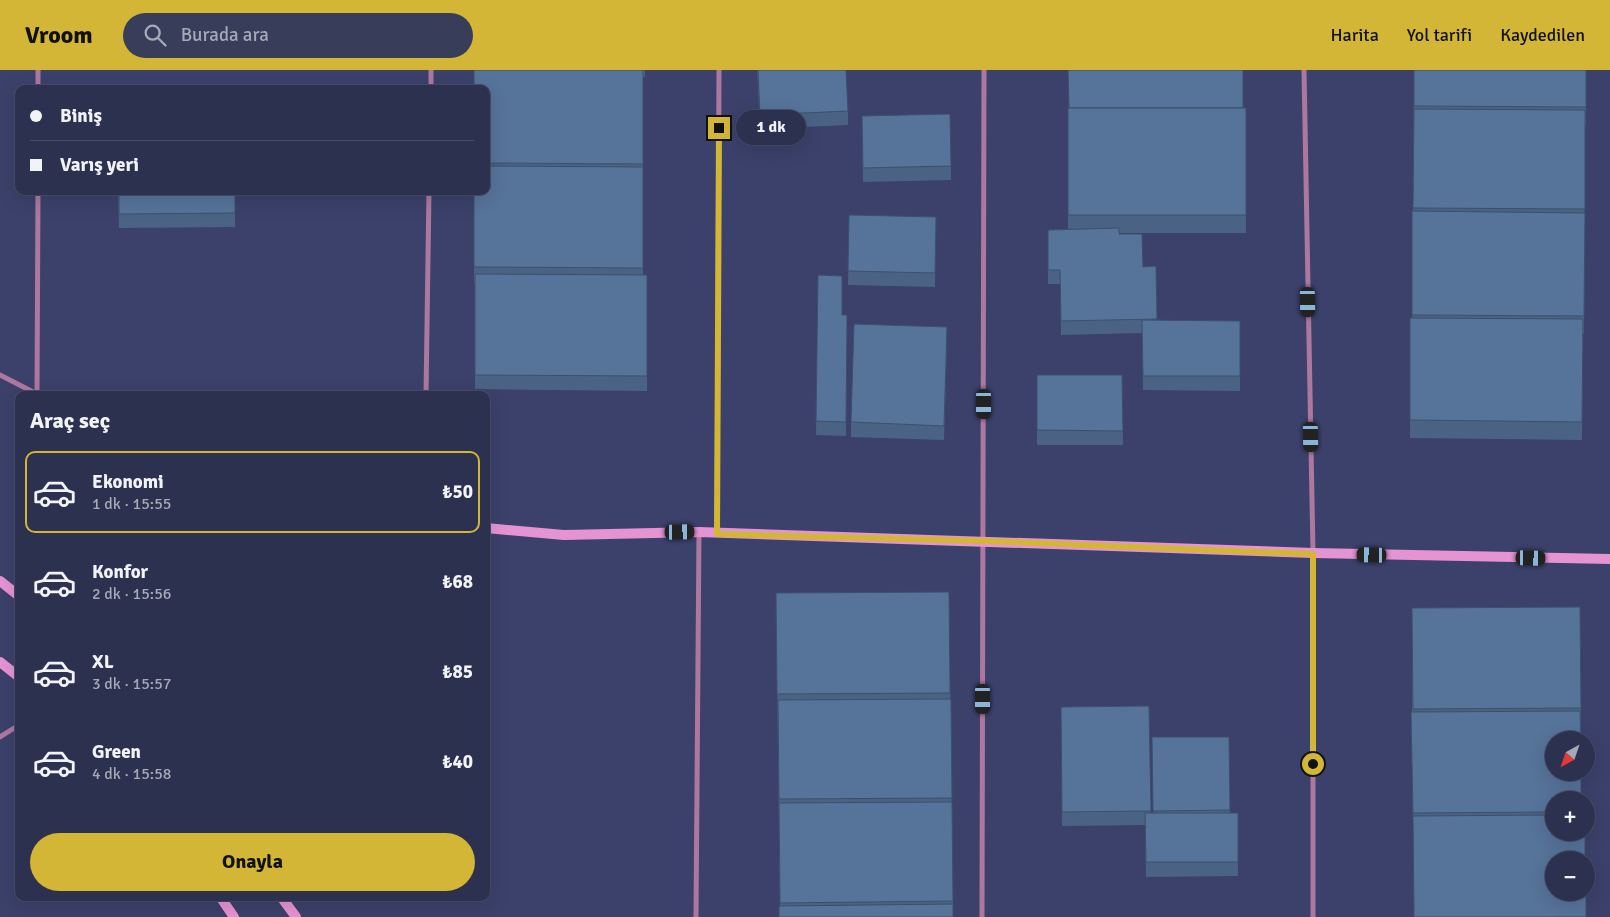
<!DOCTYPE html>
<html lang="tr">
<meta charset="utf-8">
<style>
:root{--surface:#2c3150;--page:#383d5a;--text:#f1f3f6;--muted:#a6a9b7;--line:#484c67;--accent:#d3b635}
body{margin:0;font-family:Signika,sans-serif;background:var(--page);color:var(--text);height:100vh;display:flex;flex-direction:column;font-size:19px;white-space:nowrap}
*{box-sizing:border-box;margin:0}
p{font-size:16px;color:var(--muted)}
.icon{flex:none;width:28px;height:28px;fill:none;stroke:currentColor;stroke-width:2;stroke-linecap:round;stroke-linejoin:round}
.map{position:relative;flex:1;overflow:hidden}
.details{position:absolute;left:15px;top:321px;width:475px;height:510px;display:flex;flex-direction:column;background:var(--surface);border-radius:10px;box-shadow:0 5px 20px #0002,0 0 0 1px var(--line)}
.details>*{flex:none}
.banner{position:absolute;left:15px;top:15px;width:475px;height:110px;border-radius:10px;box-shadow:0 5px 20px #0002,0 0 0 1px var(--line);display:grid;align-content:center;height:110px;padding:0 15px;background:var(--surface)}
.needle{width:32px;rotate:220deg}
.tools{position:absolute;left:1545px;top:661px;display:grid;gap:10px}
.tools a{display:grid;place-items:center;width:50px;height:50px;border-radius:50%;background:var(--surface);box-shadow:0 5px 20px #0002,0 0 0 1px var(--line);font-size:25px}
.end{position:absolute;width:22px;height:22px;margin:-11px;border:6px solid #d3b635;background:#111;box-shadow:0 0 0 2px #111}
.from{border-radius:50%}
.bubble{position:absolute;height:35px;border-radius:18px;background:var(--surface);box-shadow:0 5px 20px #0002,0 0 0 1px var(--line);font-size:16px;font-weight:700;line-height:35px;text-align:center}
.car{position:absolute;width:15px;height:30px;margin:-15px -8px;border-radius:6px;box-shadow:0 0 4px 1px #0007;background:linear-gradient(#222 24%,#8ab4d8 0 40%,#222 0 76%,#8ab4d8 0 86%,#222 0)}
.banner b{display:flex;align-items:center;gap:18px;height:48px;font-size:19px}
.banner b+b{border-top:1px solid var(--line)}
.banner i{width:12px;height:12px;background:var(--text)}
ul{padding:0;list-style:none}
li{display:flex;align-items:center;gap:15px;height:82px;margin:0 10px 8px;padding:0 5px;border:2px solid transparent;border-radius:10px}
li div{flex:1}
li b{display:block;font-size:19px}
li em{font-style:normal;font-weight:700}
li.current{border-color:var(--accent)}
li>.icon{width:45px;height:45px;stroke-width:1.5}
h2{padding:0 15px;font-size:22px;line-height:60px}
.cta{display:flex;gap:10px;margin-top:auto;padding:10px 15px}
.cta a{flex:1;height:58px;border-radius:30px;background:var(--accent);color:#111;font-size:20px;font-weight:700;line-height:58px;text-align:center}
header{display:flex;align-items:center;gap:30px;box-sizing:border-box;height:70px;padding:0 25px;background:var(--accent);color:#111}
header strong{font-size:24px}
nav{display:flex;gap:28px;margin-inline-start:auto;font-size:18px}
.search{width:350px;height:45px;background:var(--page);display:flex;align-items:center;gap:12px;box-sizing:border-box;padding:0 18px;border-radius:28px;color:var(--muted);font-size:19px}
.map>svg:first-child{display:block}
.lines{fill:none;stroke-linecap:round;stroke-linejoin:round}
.minor{stroke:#ad78a0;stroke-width:5}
.secondary{stroke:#e693d3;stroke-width:10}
.wall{fill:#4a6384}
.shaded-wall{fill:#3c506b}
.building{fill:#567399;stroke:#3c506b}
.route{stroke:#d3b635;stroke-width:6}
</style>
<header>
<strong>Vroom</strong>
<div class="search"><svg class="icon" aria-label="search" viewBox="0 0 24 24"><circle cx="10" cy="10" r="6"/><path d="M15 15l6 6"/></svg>Burada ara</div>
<nav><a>Harita</a><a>Yol tarifi</a><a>Kaydedilen</a></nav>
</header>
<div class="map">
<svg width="1610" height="847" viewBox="0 0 1610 847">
<rect width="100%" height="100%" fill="#3b416a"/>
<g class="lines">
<!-- minor -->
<g class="minor">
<path d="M1304 0 1313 483V847"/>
<path d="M38 19V0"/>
<path d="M431 19V0"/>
<path d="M0 305 39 325"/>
<path d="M37 324 38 121"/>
<path d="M426 325 429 121"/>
<path d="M717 464 719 0"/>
<path d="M0 667 19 655"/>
<path d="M696 847 699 462"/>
<path d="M982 847 984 0"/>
</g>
<!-- secondary -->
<g class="secondary">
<path d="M486 458 564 465 699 462 1313 483 1610 489"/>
<path d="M0 511 19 526"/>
<path d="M0 592 19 607"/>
<path d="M221 828 234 847"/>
<path d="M282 828 296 847"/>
</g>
</g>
<!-- wall -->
<g class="wall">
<path d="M474 0H645V7H643V205H647V321L475 319V215H474V121H486V19Z"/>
<path d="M757 0 848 41V55L760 59Z"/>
<path d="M1414 0H1586V55H1585L1584 264H1583L1582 370 1410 368V248H1412Z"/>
<path d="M1068 38H1246V163H1119V164L1143 197 1157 251H1240V321L1143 320 1142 263 1061 265 1060 214H1048V160L1068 159Z"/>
<path d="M862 60 951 96V110L863 112Z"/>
<path d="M118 121H235V157L119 158Z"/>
<path d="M849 145 936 147 935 217 848 215Z"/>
<path d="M818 205 842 245H847L846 366 816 365Z"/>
<path d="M947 271 944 370 851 367V352Z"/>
<path d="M1037 305H1122L1123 375H1037Z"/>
<path d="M949 522 953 834 780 836 776 523Z"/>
<path d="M1412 538 1581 638V670L1554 730V762L1413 761 1411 642H1412Z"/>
<path d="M1149 636 1151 743H1153L1152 667H1229L1230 743H1238V806L1146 807 1145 755 1062 756 1061 637Z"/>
</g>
<!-- shaded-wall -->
<path class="shaded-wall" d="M947 257V271L944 370V356Z"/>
<!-- building -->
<g class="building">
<path d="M474 0H643V94L486 93V19H474Z"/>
<path d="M758 0H846L848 41 760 45Z"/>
<path d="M1068 0H1243V38H1069Z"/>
<path d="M1414 0H1586V37L1414 36Z"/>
<rect x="1068" y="38" width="178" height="107"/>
<path d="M1414 39 1585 40V139L1413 138Z"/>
<path d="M950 44 951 96 863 98 862 46Z"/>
<path d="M486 96 643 97V198L474 197V121H486Z"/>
<path d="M119 121H235V143L119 144Z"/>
<path d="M1412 141 1585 143 1584 246 1412 245Z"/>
<path d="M849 145 936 147 935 203 848 201Z"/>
<path d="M1119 158V164H1142L1143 197 1156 196 1157 249 1061 251 1060 200H1048V160Z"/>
<path d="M475 204 647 205V306L475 305Z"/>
<path d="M818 205 842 206V245H847L846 352 816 351Z"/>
<path d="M1410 248 1583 249 1582 352 1410 350Z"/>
<path d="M1142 250 1240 251V306H1143Z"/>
<path d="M854 254 947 257 944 356 851 352Z"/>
<path d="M1037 305H1122L1123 361 1037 360Z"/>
<path d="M949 522 950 623 777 624 776 523Z"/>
<path d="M1580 537 1581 638 1413 639 1412 538Z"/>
<path d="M951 629 952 728 779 729 778 630Z"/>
<path d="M1149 636 1151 741 1062 742 1061 637Z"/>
<path d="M1580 641 1581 670H1554V702H1581V730H1554V742L1413 743 1411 642Z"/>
<path d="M1152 667H1229L1230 740 1153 741Z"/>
<path d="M952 732 953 831 780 833 779 733Z"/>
<path d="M1145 743H1238V792H1146Z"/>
<path d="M1554 745V762H1585V790H1554V822H1586V847H1414L1413 746Z"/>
<path d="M953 834V847H779V836Z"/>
</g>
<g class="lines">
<!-- route -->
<path class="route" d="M719 58 717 464 984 471 1313 484V694"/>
</g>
</svg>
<div class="tools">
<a><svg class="needle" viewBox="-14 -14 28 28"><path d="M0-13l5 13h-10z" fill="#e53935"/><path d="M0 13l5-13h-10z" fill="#a6a9b7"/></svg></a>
<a>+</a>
<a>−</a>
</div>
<i class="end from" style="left:1313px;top:694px"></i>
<i class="end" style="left:719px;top:58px"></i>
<div class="bubble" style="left:736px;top:40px;width:70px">1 dk</div>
<i class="car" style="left:1308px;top:232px;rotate:179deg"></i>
<i class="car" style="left:984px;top:334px;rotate:180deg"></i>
<i class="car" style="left:1311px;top:367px;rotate:179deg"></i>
<i class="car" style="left:680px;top:462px;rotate:89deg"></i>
<i class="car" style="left:1372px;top:485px;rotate:271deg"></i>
<i class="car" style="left:1531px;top:488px;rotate:91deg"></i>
<i class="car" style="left:983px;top:629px;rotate:180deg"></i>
<div class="banner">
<b><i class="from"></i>Biniş</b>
<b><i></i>Varış yeri</b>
</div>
<section class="details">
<h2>Araç seç</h2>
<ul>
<li class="current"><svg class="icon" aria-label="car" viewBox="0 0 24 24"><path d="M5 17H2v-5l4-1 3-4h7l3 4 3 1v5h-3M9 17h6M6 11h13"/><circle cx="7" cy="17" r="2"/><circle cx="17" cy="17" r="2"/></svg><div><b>Ekonomi</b><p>1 dk · 15:55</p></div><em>₺50</em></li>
<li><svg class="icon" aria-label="car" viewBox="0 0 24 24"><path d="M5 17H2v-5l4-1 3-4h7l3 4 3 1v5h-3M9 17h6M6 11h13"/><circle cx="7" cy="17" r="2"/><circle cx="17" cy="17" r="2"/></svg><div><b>Konfor</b><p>2 dk · 15:56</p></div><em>₺68</em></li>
<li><svg class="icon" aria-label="car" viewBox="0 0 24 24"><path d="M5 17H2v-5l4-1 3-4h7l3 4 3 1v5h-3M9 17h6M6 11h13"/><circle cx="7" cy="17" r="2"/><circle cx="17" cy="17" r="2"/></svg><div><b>XL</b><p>3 dk · 15:57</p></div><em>₺85</em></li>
<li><svg class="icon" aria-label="car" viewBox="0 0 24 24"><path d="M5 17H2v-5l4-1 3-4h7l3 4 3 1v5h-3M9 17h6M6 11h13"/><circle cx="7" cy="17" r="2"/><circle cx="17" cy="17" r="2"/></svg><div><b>Green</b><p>4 dk · 15:58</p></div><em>₺40</em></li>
</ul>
<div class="cta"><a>Onayla</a></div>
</section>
</div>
